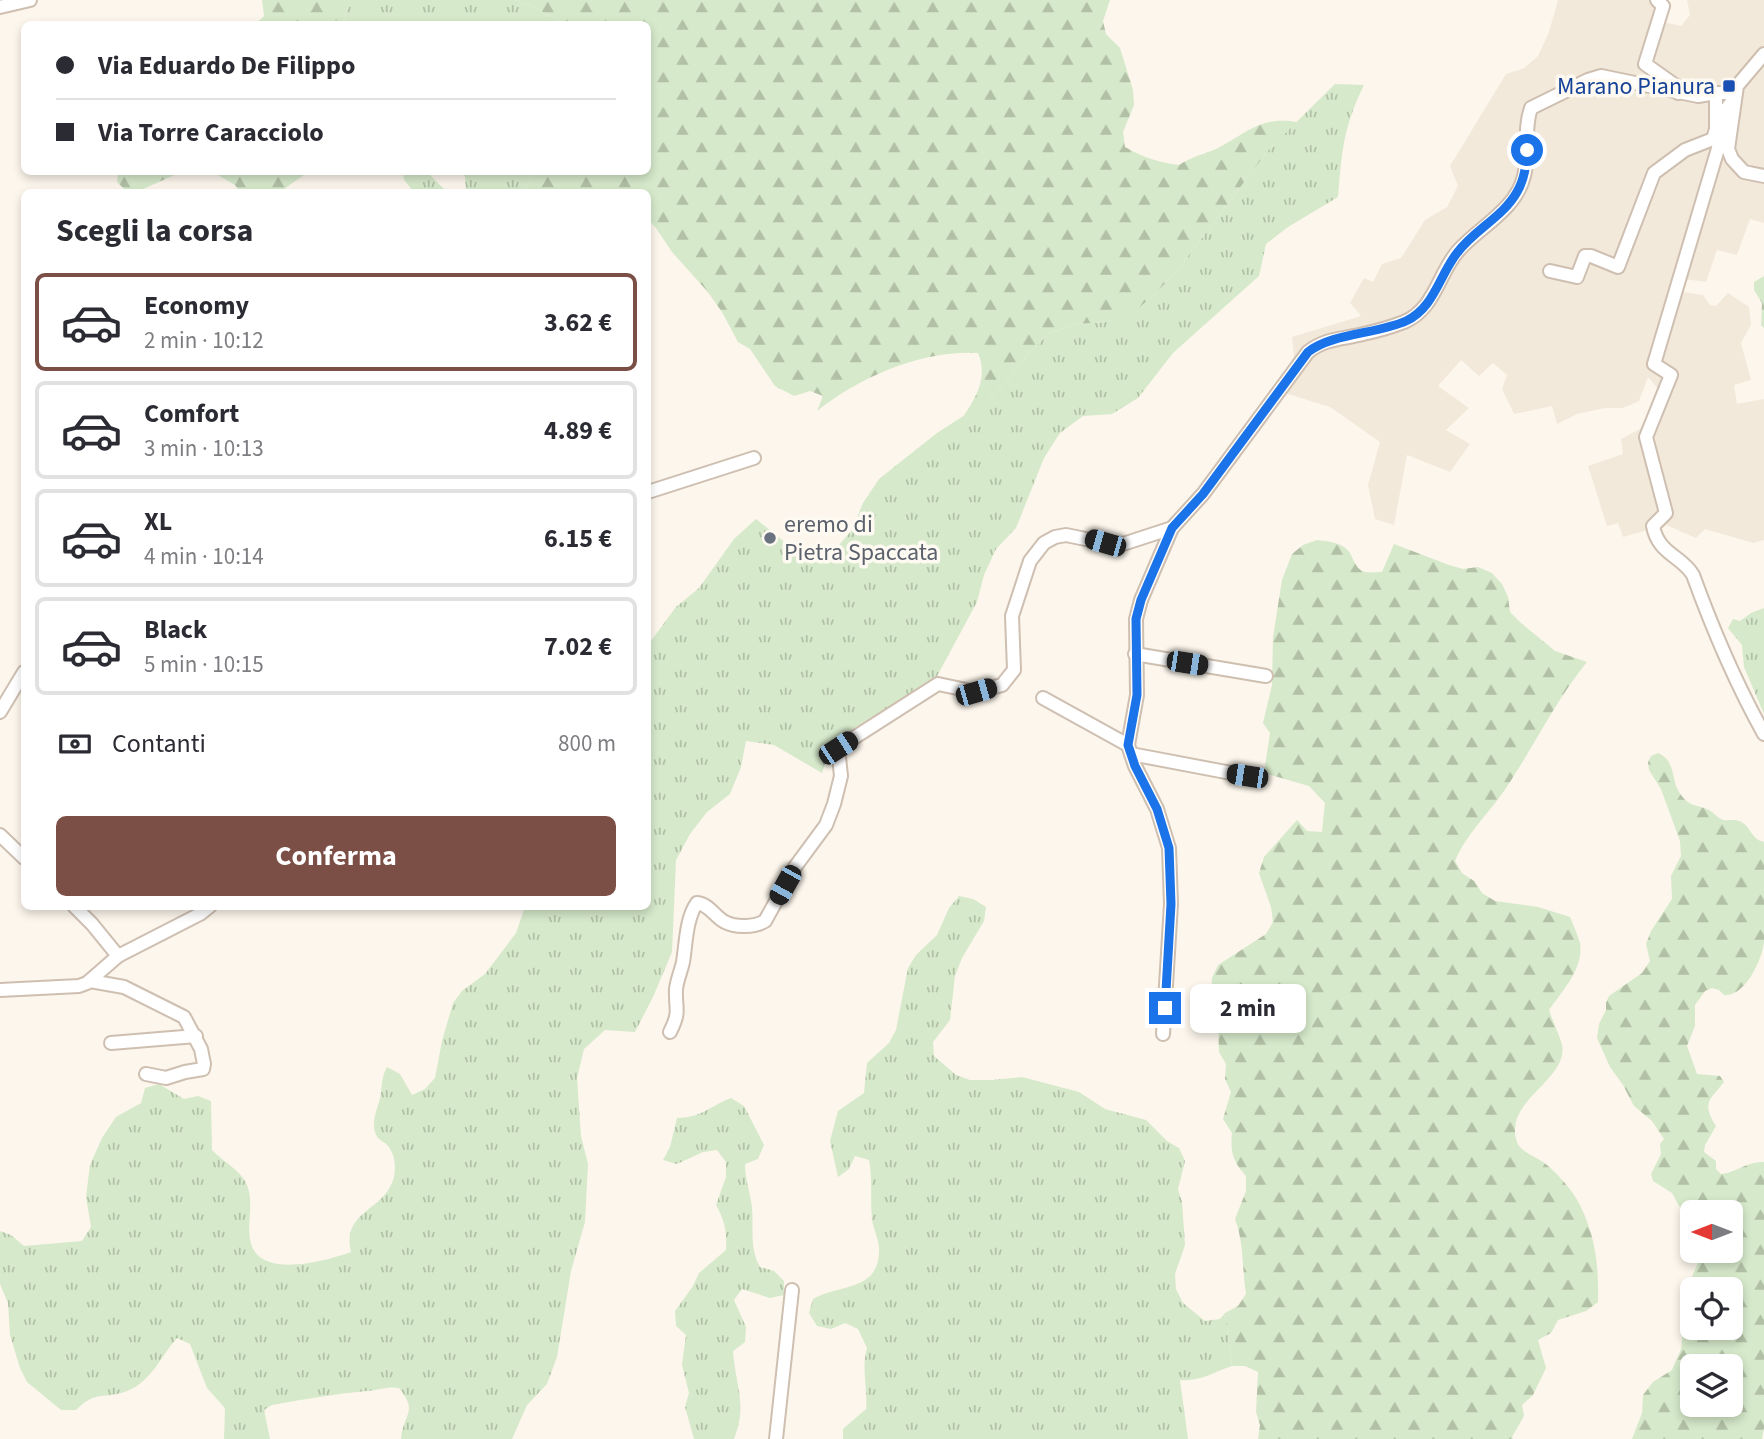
<!DOCTYPE html>
<html lang="it">
<meta charset="utf-8">
<style>
:root{--surface:#fff;--page:#f7f7f7;--text:#2b2b33;--muted:#7c7c81;--line:#e1e1e2;--accent:#7b4f45}
body{margin:0;font-family:"Source Sans 3",sans-serif;background:var(--page);color:var(--text);height:100vh;display:flex;flex-direction:column;font-size:26px;white-space:nowrap}
*{box-sizing:border-box;margin:0}
p{font-size:23px;color:var(--muted)}
.icon{flex:none;width:38px;height:38px;fill:none;stroke:currentColor;stroke-width:2;stroke-linecap:round;stroke-linejoin:round}
.map{position:relative;flex:1;overflow:hidden}
.panel{position:absolute;left:21px;top:189px;width:630px;height:721px;display:flex;flex-direction:column;background:var(--surface);border-radius:10px;box-shadow:0 4px 10px #0003}
.panel>*{flex:none}
.hud{position:absolute;left:21px;top:21px;width:630px;height:154px;border-radius:10px;box-shadow:0 4px 10px #0003;display:grid;align-content:center;height:154px;padding:0 35px;background:var(--surface)}
.needle{width:46px;rotate:270deg}
.fabs{position:absolute;left:1680px;top:1200px;display:grid;gap:14px}
.fabs a{display:grid;place-items:center;width:63px;height:63px;border-radius:10px;background:var(--surface);box-shadow:0 4px 10px #0003;font-size:35px}
.end{position:absolute;width:32px;height:32px;margin:-16px;border:9px solid #1a73e8;background:#fff;box-shadow:0 0 0 4px #fff}
.from{border-radius:50%}
.bubble{position:absolute;height:49px;border-radius:10px;background:var(--surface);box-shadow:0 4px 10px #0003;font-size:23px;font-weight:700;line-height:49px;text-align:center}
.car{position:absolute;width:21px;height:42px;margin:-21px -10px;border-radius:9px;box-shadow:0 0 5px 2px #0007;background:linear-gradient(#222 24%,#8ab4d8 0 40%,#222 0 76%,#8ab4d8 0 86%,#222 0)}
.hud b{display:flex;align-items:center;gap:24px;height:66px;font-size:26px}
.hud b+b{border-top:2px solid var(--line)}
.hud i{width:18px;height:18px;background:var(--text)}
ul{padding:0;list-style:none}
li{display:flex;align-items:center;gap:21px;height:98px;margin:0 14px 10px;padding:0 21px;border:4px solid var(--line);border-radius:10px}
li div{flex:1}
li b{display:block;font-size:26px}
li em{font-style:normal;font-weight:700}
li.current{border-color:var(--accent)}
li>.icon{width:63px;height:63px;stroke-width:1.5}
h2{padding:0 35px;font-size:32px;line-height:84px}
.pay{display:flex;align-items:center;gap:18px;height:77px;padding:0 35px;font-size:26px}
.pay p{margin-inline-start:auto}
.button{display:flex;gap:14px;margin-top:auto;padding:14px 35px}
.button a{flex:1;height:80px;border-radius:10px;background:var(--accent);color:#fff;font-size:28px;font-weight:700;line-height:80px;text-align:center}
.map>svg:first-child{display:block}
.residential{fill:#f3e9db}
.grass{fill:url(#grass-tufts)}
.forest{fill:url(#forest-firs);fill-rule:evenodd}
.lines{fill:none;stroke-linecap:round;stroke-linejoin:round}
.minor-casing{stroke:#cebfb1;stroke-width:16}
.minor{stroke:#fff;stroke-width:12}
.route{stroke:#1a73e8;stroke-width:9}
.transit-dot{fill:#1a4fb4;stroke:#fefaf2;stroke-width:2.5}
.worship-dot{fill:#6b7280;stroke:#fefaf2;stroke-width:2.5}
.labels{text-anchor:middle;stroke-width:7;stroke-linejoin:round;paint-order:stroke}
.transit-label{font-size:24px;fill:#164399;stroke:#fefaf2;text-anchor:end}
.worship-label{font-size:24px;fill:#5b616d;stroke:#fefaf2;text-anchor:start}
</style>
<div class="map">
<svg width="1764" height="1439" viewBox="0 0 1764 1439">
<defs>
<pattern id="grass-tufts" width="24" height="20" patternUnits="userSpaceOnUse" patternTransform="scale(1.75)"><rect width="24" height="20" fill="#d6e9ca"/><path d="M3 7l-1-3M5 7V3M7 7l1-3M15 17l-1-3M17 17v-4M19 17l1-3" fill="none" stroke="#b2c0a6"/></pattern>
<pattern id="forest-firs" width="22" height="20" patternUnits="userSpaceOnUse" patternTransform="scale(1.75)"><rect width="22" height="20" fill="#d6e9ca"/><path d="M5 1l3.5 6h-7zM16 11l3.5 6h-7z" fill="#b2c0a6"/></pattern>
</defs>
<rect width="100%" height="100%" fill="#fcf6ec"/>
<!-- residential -->
<path class="residential" d="M1558 0H1666L1668 2 1663 22 1681 26 1690 15 1687 0H1764V223L1750 219 1737 255 1717 250 1706 282 1684 279 1683 292 1703 295 1710 305 1716 306 1728 293 1749 307 1751 325 1741 343 1751 380 1734 385 1737 404 1764 399V540L1753 543 1705 529 1696 538 1666 525 1623 537 1618 523 1607 526 1588 466 1623 454 1621 439 1647 425 1659 390 1648 377 1639 401 1623 408H1605L1577 414 1557 424 1552 406 1514 414 1502 389 1507 375 1493 363 1479 376 1461 360 1438 386 1469 408 1446 430 1470 444 1450 472 1407 455 1394 525 1375 519 1368 485 1380 442 1330 407 1275 390 1294 356 1292 337 1361 316 1350 303 1364 278 1373 282 1382 264 1401 258 1425 220 1447 207 1458 186 1450 166 1506 74 1524 68 1538 56 1549 32Z"/>
<!-- grass -->
<g class="grass">
<path d="M350 0H515L532 6 565 24H343Z"/>
<path d="M1335 84 1364 85C1343 128 1342 151 1338 197L1288 227 1266 244 1259 276 1173 353 1138 398 1112 414 1083 416 1060 433 1044 458 1016 528 996 549 984 575 977 602 936 678 833 741 822 773 774 745 746 741 741 767 730 794 707 812 690 834 676 860 672 952 653 997 635 1032 605 1030 584 1049 577 1078 581 1136 588 1164 585 1222 571 1271 557 1357 547 1384 527 1405 512 1439H401C403 1413 419 1413 399 1388 387 1386 379 1390 367 1391 335 1394 304 1399 272 1405L264 1410 270 1439H224L225 1408 207 1388 190 1344 177 1338C161 1356 151 1382 127 1391 104 1400 97 1389 76 1410H61L27 1382 20 1368 10 1335 8 1303 0 1284V1231L11 1235 24 1246 82 1241 91 1227 86 1197 90 1165 102 1138 116 1117 141 1103 145 1088 159 1084 184 1099 198 1096 211 1101 212 1150C222 1161 242 1171 247 1185 254 1202 247 1222 250 1239 256 1281 325 1261 351 1252 341 1210 385 1212 394 1177 396 1167 395 1154 388 1146 384 1141 379 1141 376 1135 370 1119 379 1108 381 1093 382 1083 382 1076 387 1067L400 1074 412 1095 425 1089 435 1078 442 1041 453 1003 462 991 485 974 516 933 525 907 648 906V645L676 607 699 588 734 539 756 519 798 553H832L852 530 863 503 879 479 937 433 988 400 1010 378 1028 354 1049 333 1077 324 1106 322 1133 312 1157 292 1179 268 1270 148Z"/>
<path d="M403 172H427L444 189V192H414L404 180Z"/>
<path d="M462 172H533L524 192H466L465 177Z"/>
<path d="M1764 608V714L1744 667 1742 645 1728 628 1733 619 1740 621 1751 613Z"/>
<path d="M959 896 973 899 986 907 984 921 962 958 955 976 950 1020 933 1042 934 1056 956 1075 970 1080H992L1022 1077 1079 1092 1105 1109 1146 1120 1167 1141 1179 1148 1185 1161 1178 1189 1182 1202 1185 1245 1175 1274 1176 1289 1183 1303 1205 1321 1220 1319 1225 1313 1232 1366C1213 1372 1200 1382 1180 1380L1188 1439H843V1429L866 1409C868 1388 861 1369 867 1348L858 1329 845 1323 831 1329 817 1326 809 1313 813 1299C830 1289 855 1289 869 1277 876 1271 879 1261 879 1252 880 1242 874 1231 872 1220 870 1200 873 1180 869 1160L855 1156 849 1169 838 1177 830 1141 838 1111 864 1093 867 1063 889 1043 896 1030 908 968 916 955 937 935 949 908Z"/>
<path d="M731 1098 744 1106 764 1145 758 1159 745 1164C745 1179 750 1192 752 1207 754 1229 749 1247 760 1267L774 1271 784 1281V1295L770 1298 742 1289 734 1300 746 1327 745 1342 733 1351C735 1385 748 1404 734 1439H694L685 1407 689 1393 682 1365 686 1335 676 1326 675 1311 693 1286 699 1273 726 1250C727 1232 725 1221 716 1205L726 1177V1162L717 1150 703 1152 677 1164 663 1160 670 1147 677 1118C701 1118 710 1106 731 1098Z"/>
</g>
<!-- forest -->
<g class="forest">
<path d="M262 0H350L343 24H256L264 16Z"/>
<path d="M515 0H1110L1103 21 1106 34 1120 48 1133 90 1134 105 1123 132 1125 147C1142 157 1160 163 1179 165 1192 156 1206 154 1220 147 1248 132 1262 116 1297 122L1270 148 1179 268 1157 292 1133 313 1106 322 1077 324 1049 333 1028 354 1010 378 988 400 963 417C977 396 988 377 978 353 921 350 860 377 817 411L823 396 810 391 794 396 775 386 750 349 738 342 722 312 707 291 672 252 656 228 648 219V192H524L533 172H648V24H565L532 6Z"/>
<path d="M118 172H181L141 190 127 192 117 182Z"/>
<path d="M213 172H308L280 192H240L235 185Z"/>
<path d="M1764 276V328L1761 325 1762 303 1754 290V282Z"/>
<path d="M1317 540C1326 541 1336 542 1344 547 1354 553 1353 569 1365 572 1370 573 1377 572 1382 572L1394 544 1449 565 1463 569 1478 567 1492 573 1502 584 1508 597 1510 612 1521 623 1555 651 1587 662C1556 700 1535 744 1508 785 1492 810 1466 834 1455 861L1462 873 1474 881 1482 893 1495 901 1538 907 1570 917C1573 925 1578 935 1580 943 1584 969 1562 991 1549 1010 1552 1020 1560 1036 1562 1045 1568 1077 1513 1097 1515 1132 1515 1136 1517 1144 1520 1147 1525 1153 1536 1157 1543 1162 1554 1170 1568 1185 1576 1198 1595 1231 1599 1264 1598 1302L1586 1311 1558 1320 1551 1333 1538 1340 1546 1368 1533 1395 1522 1405 1524 1416 1512 1437 1513 1439H1258L1260 1425 1256 1412 1258 1372 1245 1366H1232L1225 1313 1238 1306 1246 1294C1242 1269 1244 1242 1235 1219L1246 1191V1176C1233 1162 1230 1152 1232 1133L1223 1119 1231 1092 1225 1079 1226 1064 1219 1052 1218 1022 1211 1008 1212 978 1218 965 1266 934 1273 922 1271 907 1259 873 1264 857 1297 820 1307 831 1322 832 1325 803 1309 786 1264 773 1270 733 1263 723 1272 685 1273 637 1282 580 1292 554 1303 545Z"/>
<path d="M1658 753C1677 761 1670 781 1681 795 1691 808 1697 804 1709 810 1714 813 1718 818 1723 820 1728 821 1734 819 1739 821 1751 825 1750 839 1764 842 1764 874 1764 909 1764 942 1762 960 1745 997 1724 995L1719 990 1712 988 1705 991 1695 1005V1026L1687 1046 1697 1074 1720 1076 1724 1082C1710 1100 1701 1102 1716 1126L1705 1145 1704 1152 1716 1161V1169L1721 1174C1738 1172 1745 1162 1764 1162V1428L1762 1439H1632L1642 1413 1643 1395 1653 1382 1672 1370 1681 1349 1688 1286 1703 1251H1731V1213H1692V1220L1679 1206 1672 1193 1653 1181 1651 1174 1661 1154 1660 1144 1664 1139 1652 1121 1634 1106 1623 1085 1610 1067 1597 1038 1599 1024 1606 1010V1003L1609 996 1642 973 1650 961 1646 944 1651 931 1672 899 1671 876 1681 856 1680 841 1661 789 1649 770 1648 762 1651 756ZM1692 1290H1731V1328H1692ZM1692 1367H1731V1405H1692Z"/>
</g>
<g class="lines">
<defs>
<g id="minor">
<path d="M1657 0 1663 6 1645 64 1676 86 1678 93"/>
<path d="M0 7 30 0"/>
<path d="M1764 54 1737 86 1728 149 1732 159 1744 172 1764 176"/>
<path d="M1733 100 1727 108 1717 152 1654 364 1671 375 1646 437 1666 513 1653 526C1658 554 1682 556 1693 575 1713 630 1736 684 1764 734"/>
<path d="M1550 271 1577 277 1585 256H1591L1618 267 1654 173 1685 150 1713 139 1716 129V93"/>
<path d="M648 492 754 458"/>
<path d="M1135 654 1266 676"/>
<path d="M1043 698 1128 745"/>
<path d="M0 712 24 672"/>
<path d="M1131 754 1247 776"/>
<path d="M0 835 24 858"/>
<path d="M74 906 92 924 118 956"/>
<path d="M90 981 124 987 184 1017 201 1049 204 1064 203 1069 185 1072 166 1078 146 1074"/>
<path d="M0 990 79 986 87 983 118 956 200 914 210 906"/>
<path d="M670 1032C681 1010 675 1010 676 989 677 980 681 971 683 962 686 944 686 918 697 903 709 904 715 917 725 922 736 928 755 927 765 921L795 867 826 825 834 804 841 776 838 748 938 684 976 692 1002 685 1014 670 1012 616 1030 561 1044 543 1055 537 1066 535 1105 543 1123 544 1172 528 1203 494 1308 352C1325 338 1344 339 1363 334 1377 331 1391 327 1404 322 1435 309 1438 274 1458 251 1479 227 1516 210 1524 176 1530 154 1523 130 1531 108L1588 80 1601 76 1698 96 1716 93H1734"/>
<path d="M1163 1034 1171 904 1169 848 1157 809 1135 766 1128 745 1137 695 1136 619 1141 600 1172 528"/>
<path d="M111 1043 196 1036"/>
<path d="M776 1439 792 1290"/>
</g>
</defs>
<!-- minor casing -->
<use href="#minor" class="minor-casing"/>
<!-- minor -->
<use href="#minor" class="minor"/>
</g>
<g class="lines">
<!-- route -->
<path class="route" d="M1165 1008 1171 904 1169 848 1157 809 1135 766 1128 745 1137 695 1136 619 1141 600 1172 528 1203 494 1308 352C1332 333 1377 334 1406 321 1434 308 1439 276 1457 253 1474 230 1503 217 1517 192 1525 178 1526 165 1527 150"/>
</g>
<!-- markers -->
<rect class="transit-dot" x="1722" y="79" width="14" height="14" rx="3.5"/>
<circle class="worship-dot" cx="770" cy="538" r="7"/>
<g class="labels">
<!-- transit labels -->
<g class="transit-label">
<text x="1715" y="94">Marano Pianura</text>
</g>
<!-- worship labels -->
<g class="worship-label">
<text x="784" y="532">eremo di<tspan x="784" dy="28">Pietra Spaccata</tspan></text>
</g>
</g>
</svg>
<div class="fabs">
<a><svg class="needle" viewBox="-14 -14 28 28"><path d="M0-13l5 13h-10z" fill="#e53935"/><path d="M0 13l5-13h-10z" fill="#7c7c81"/></svg></a>
<a><svg class="icon" aria-label="locate" viewBox="0 0 24 24"><circle cx="12" cy="12" r="6"/><path d="M12 2v4M12 18v4M2 12h4M18 12h4"/></svg></a>
<a><svg class="icon" aria-label="layers" viewBox="0 0 24 24"><path d="M12 4l9 5-9 5-9-5zM3 14l9 5 9-5"/></svg></a>
</div>
<i class="end from" style="left:1527px;top:150px"></i>
<i class="end" style="left:1165px;top:1008px"></i>
<div class="bubble" style="left:1190px;top:984px;width:116px">2 min</div>
<i class="car" style="left:1105px;top:543px;rotate:286deg"></i>
<i class="car" style="left:1187px;top:663px;rotate:99deg"></i>
<i class="car" style="left:976px;top:692px;rotate:74deg"></i>
<i class="car" style="left:838px;top:748px;rotate:57deg"></i>
<i class="car" style="left:1247px;top:776px;rotate:279deg"></i>
<i class="car" style="left:785px;top:885px;rotate:209deg"></i>
<div class="hud">
<b><i class="from"></i>Via Eduardo De Filippo</b>
<b><i></i>Via Torre Caracciolo</b>
</div>
<section class="panel">
<h2>Scegli la corsa</h2>
<ul>
<li class="current"><svg class="icon" aria-label="car" viewBox="0 0 24 24"><path d="M5 17H2v-5l4-1 3-4h7l3 4 3 1v5h-3M9 17h6M6 11h13"/><circle cx="7" cy="17" r="2"/><circle cx="17" cy="17" r="2"/></svg><div><b>Economy</b><p>2 min · 10:12</p></div><em>3.62 €</em></li>
<li><svg class="icon" aria-label="car" viewBox="0 0 24 24"><path d="M5 17H2v-5l4-1 3-4h7l3 4 3 1v5h-3M9 17h6M6 11h13"/><circle cx="7" cy="17" r="2"/><circle cx="17" cy="17" r="2"/></svg><div><b>Comfort</b><p>3 min · 10:13</p></div><em>4.89 €</em></li>
<li><svg class="icon" aria-label="car" viewBox="0 0 24 24"><path d="M5 17H2v-5l4-1 3-4h7l3 4 3 1v5h-3M9 17h6M6 11h13"/><circle cx="7" cy="17" r="2"/><circle cx="17" cy="17" r="2"/></svg><div><b>XL</b><p>4 min · 10:14</p></div><em>6.15 €</em></li>
<li><svg class="icon" aria-label="car" viewBox="0 0 24 24"><path d="M5 17H2v-5l4-1 3-4h7l3 4 3 1v5h-3M9 17h6M6 11h13"/><circle cx="7" cy="17" r="2"/><circle cx="17" cy="17" r="2"/></svg><div><b>Black</b><p>5 min · 10:15</p></div><em>7.02 €</em></li>
</ul>
<div class="pay"><svg class="icon" aria-label="cash" viewBox="0 0 24 24"><path d="M3 7h18v10H3z"/><circle cx="12" cy="12" r="2"/></svg>Contanti<p>800 m</p></div>
<div class="button"><a>Conferma</a></div>
</section>
</div>
